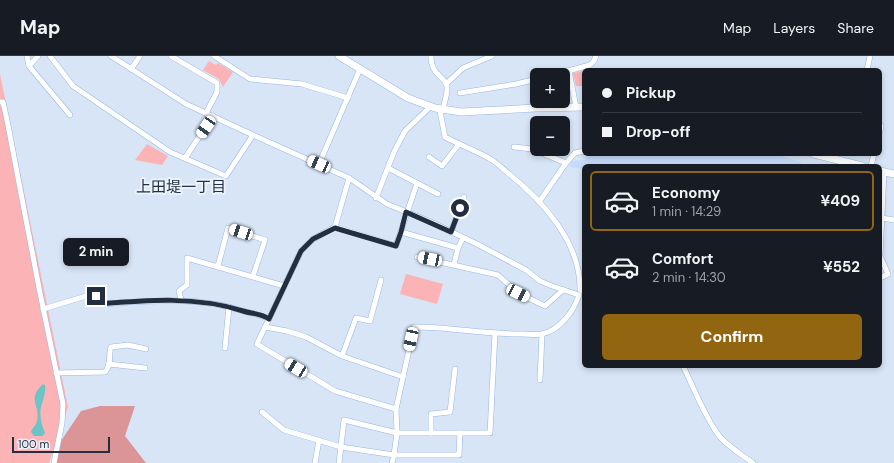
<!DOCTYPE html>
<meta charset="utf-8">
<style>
:root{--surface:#171b24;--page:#20242c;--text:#f1f3f6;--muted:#9ea1a6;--line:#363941;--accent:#926611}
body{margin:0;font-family:"DM Sans","Noto Sans JP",sans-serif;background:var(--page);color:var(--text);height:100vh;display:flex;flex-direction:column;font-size:15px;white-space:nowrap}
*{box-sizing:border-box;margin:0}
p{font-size:13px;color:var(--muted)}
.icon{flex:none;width:22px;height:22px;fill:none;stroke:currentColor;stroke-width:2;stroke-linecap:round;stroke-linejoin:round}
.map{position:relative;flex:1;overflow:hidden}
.side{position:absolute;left:582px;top:108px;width:300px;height:204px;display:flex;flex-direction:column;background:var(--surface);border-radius:6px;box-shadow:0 2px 6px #0003}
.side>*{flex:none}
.top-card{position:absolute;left:582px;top:12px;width:300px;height:88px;border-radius:6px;box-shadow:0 2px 6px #0003;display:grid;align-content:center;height:88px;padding:0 20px;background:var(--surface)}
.tools{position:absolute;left:530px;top:12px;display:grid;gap:8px}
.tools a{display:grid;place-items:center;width:40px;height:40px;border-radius:6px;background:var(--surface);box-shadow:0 2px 6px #0003;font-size:20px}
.scale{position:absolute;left:12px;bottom:10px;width:98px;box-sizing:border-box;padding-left:4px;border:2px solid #232f40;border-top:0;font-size:11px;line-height:14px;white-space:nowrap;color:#232f40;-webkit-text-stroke:3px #ebf2fb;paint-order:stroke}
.end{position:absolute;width:18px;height:18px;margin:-9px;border:5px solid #232f40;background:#fff;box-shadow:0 0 0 2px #fff}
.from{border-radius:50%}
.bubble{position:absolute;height:28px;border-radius:6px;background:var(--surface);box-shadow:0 2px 6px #0003;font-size:13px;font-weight:700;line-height:28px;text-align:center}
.car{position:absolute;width:12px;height:24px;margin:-12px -6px;border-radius:5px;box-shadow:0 0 3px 1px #0007;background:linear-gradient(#fff 24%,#345 0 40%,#fff 0 76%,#345 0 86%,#fff 0)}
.top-card b{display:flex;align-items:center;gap:14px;height:38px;font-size:15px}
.top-card b+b{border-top:1px solid var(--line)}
.top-card i{width:10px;height:10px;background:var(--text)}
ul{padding:7px 0 0;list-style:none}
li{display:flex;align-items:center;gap:12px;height:60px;margin:0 8px 6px;padding:0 12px;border:2px solid transparent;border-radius:6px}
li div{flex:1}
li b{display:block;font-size:15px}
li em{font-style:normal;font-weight:700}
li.current{border-color:var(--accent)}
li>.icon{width:36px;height:36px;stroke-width:1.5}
.cta{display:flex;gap:8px;margin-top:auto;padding:8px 20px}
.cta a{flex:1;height:46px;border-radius:6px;background:var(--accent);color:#fff;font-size:16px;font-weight:700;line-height:46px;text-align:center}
header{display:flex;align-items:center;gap:24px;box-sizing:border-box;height:56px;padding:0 20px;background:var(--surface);border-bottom:1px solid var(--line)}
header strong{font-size:19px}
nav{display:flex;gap:22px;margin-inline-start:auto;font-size:14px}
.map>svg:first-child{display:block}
.built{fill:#c6dcfb}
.green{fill:#fcb3b5}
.forest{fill:#dc9597}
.water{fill:#6bc4c5}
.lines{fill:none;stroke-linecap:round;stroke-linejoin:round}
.minor-casing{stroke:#97b6e1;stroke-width:6}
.tertiary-casing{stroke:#97b6e1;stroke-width:8}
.minor{stroke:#fff;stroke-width:5}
.tertiary{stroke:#fff;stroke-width:7}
.route{stroke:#232f40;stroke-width:5}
.labels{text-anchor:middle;stroke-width:4;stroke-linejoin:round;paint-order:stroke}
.neighbourhood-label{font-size:15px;fill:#232f40;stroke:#ebf2fb}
</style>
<header>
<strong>Map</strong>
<nav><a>Map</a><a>Layers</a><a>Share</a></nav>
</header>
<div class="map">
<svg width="894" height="407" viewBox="0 0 894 407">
<rect width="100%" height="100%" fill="#d8e5f7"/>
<!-- built -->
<path class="built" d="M587 98H775L801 106 800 110H584V113L570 111 571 105 585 104Z"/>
<!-- green -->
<g class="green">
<path d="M209 5 216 9 218 7 233 16 223 31 219 23 203 14Z"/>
<path d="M584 15V30H576L573 17Z"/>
<path d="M0 18 68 351 49 407H0Z"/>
<path d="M147 88 168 100 162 109 135 104Z"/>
<path d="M406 218 443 228 437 248 400 238Z"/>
</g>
<!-- forest -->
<path class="forest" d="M100 350H135L125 380 146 407H52L61 385 81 355Z"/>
<!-- water -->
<path class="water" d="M43 328 45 329C46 338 43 343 41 351 39 360 42 369 45 377L42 380H34L31 376C32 372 36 370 37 365 41 349 26 344 43 328Z"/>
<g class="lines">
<defs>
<g id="minor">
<path d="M27 0 29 10 38 0"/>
<path d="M50 0 73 30 170 96 226 120 253 79 186 48 111 0"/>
<path d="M171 0 217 27V36L206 57"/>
<path d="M214 0 250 23 302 28 348 42"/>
<path d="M431 0C431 20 445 20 447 30 448 37 444 47 443 53"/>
<path d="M29 10 70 59"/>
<path d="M131 13 140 0"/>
<path d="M867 14 870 0"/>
<path d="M569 15 576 51"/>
<path d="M553 19 590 9 594 5 596 0"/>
<path d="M446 28 463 12 492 0"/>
<path d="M460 37 516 28 537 23"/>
<path d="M0 46H3L7 64 40 237 63 348 62 367 54 407"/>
<path d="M440 55 445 81C460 89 477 95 492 104 498 108 503 113 508 117 543 145 581 187 580 234L584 236"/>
<path d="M880 75 881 70"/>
<path d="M253 79 349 122 387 148 431 166 479 189 526 214 540 225 552 230 579 239C574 255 560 274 542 278 536 279 528 278 521 278 485 278 449 271 414 271L396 353 397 377 394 399 392 407"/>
<path d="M514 91 532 93 566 107"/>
<path d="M429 101 442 110 459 88"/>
<path d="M185 102 213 60"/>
<path d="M319 108 360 13"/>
<path d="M871 110 874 98"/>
<path d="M388 112 438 138"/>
<path d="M349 122 335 171 313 183 301 195 257 288 335 335 396 353"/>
<path d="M376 142 394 96 405 75 431 50"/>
<path d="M539 146 566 107 575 97 584 95"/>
<path d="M882 162 894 164"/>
<path d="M335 171 396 190 417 127"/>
<path d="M401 176 458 192 454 208"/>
<path d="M451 176 464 141"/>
<path d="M458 192 463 182"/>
<path d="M417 201 498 219 518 237 545 250 563 234"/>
<path d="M218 210 228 172 265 184 253 220"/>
<path d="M880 222 888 218 880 200 884 116"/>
<path d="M181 244 179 235 187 229V202L284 230"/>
<path d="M43 253 93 238 96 240 100 248C148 245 197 240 243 255 252 258 261 258 269 263"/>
<path d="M265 271 287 275 306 281 342 300 403 321"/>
<path d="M225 292 229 251"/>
<path d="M342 300 356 262 370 265 381 224"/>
<path d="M109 308 145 312"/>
<path d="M683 310C694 332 703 357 717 377 725 389 741 398 753 407"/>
<path d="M56 317 105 316C112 309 108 299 111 291L128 289 146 293"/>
<path d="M540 324 542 278"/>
<path d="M262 356 284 374 341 391 394 399H459L460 377"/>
<path d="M431 377V358L450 356 455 313"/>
<path d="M315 407 319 384"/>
<path d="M339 407 344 364 397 377H490L495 277"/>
</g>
<g id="tertiary">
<path d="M339 0 408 42 435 52 461 56 536 52 584 51"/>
<path d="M814 98 862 110"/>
<path d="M880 115 894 118"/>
</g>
</defs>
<!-- minor casing -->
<use href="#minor" class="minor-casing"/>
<!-- tertiary casing -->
<use href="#tertiary" class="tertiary-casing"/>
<!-- minor -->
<use href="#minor" class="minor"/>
<!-- tertiary -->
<use href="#tertiary" class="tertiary"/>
</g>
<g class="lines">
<!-- route -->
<path class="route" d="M96 240 100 248C148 244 197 240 243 255 252 258 261 257 269 263L301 195 313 183 335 172 396 190 401 176 406 156 451 176 460 152"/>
</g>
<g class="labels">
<!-- neighbourhood labels -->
<g class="neighbourhood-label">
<text x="181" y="136">上田堤一丁目</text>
</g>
</g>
</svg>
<div class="tools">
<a>+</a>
<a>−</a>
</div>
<div class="scale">100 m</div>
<i class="end from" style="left:460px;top:152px"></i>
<i class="end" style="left:96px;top:240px"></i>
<div class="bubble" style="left:63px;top:182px;width:66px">2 min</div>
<i class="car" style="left:206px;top:71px;rotate:214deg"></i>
<i class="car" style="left:319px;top:108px;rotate:294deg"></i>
<i class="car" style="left:241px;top:176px;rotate:288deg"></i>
<i class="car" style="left:430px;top:203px;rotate:282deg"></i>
<i class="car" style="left:518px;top:237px;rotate:116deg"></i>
<i class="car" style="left:411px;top:283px;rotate:192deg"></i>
<i class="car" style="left:296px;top:312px;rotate:301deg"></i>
<div class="top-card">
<b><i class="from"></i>Pickup</b>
<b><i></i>Drop-off</b>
</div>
<section class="side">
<ul>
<li class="current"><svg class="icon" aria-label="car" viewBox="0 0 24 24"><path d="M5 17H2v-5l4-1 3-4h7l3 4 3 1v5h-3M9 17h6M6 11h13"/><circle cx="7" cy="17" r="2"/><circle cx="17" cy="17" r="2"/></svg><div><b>Economy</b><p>1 min · 14:29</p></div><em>¥409</em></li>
<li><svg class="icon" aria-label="car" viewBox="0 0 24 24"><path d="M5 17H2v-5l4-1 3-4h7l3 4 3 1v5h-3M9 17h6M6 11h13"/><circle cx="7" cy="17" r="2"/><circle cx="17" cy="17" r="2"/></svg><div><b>Comfort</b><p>2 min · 14:30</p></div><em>¥552</em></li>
</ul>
<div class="cta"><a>Confirm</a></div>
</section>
</div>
